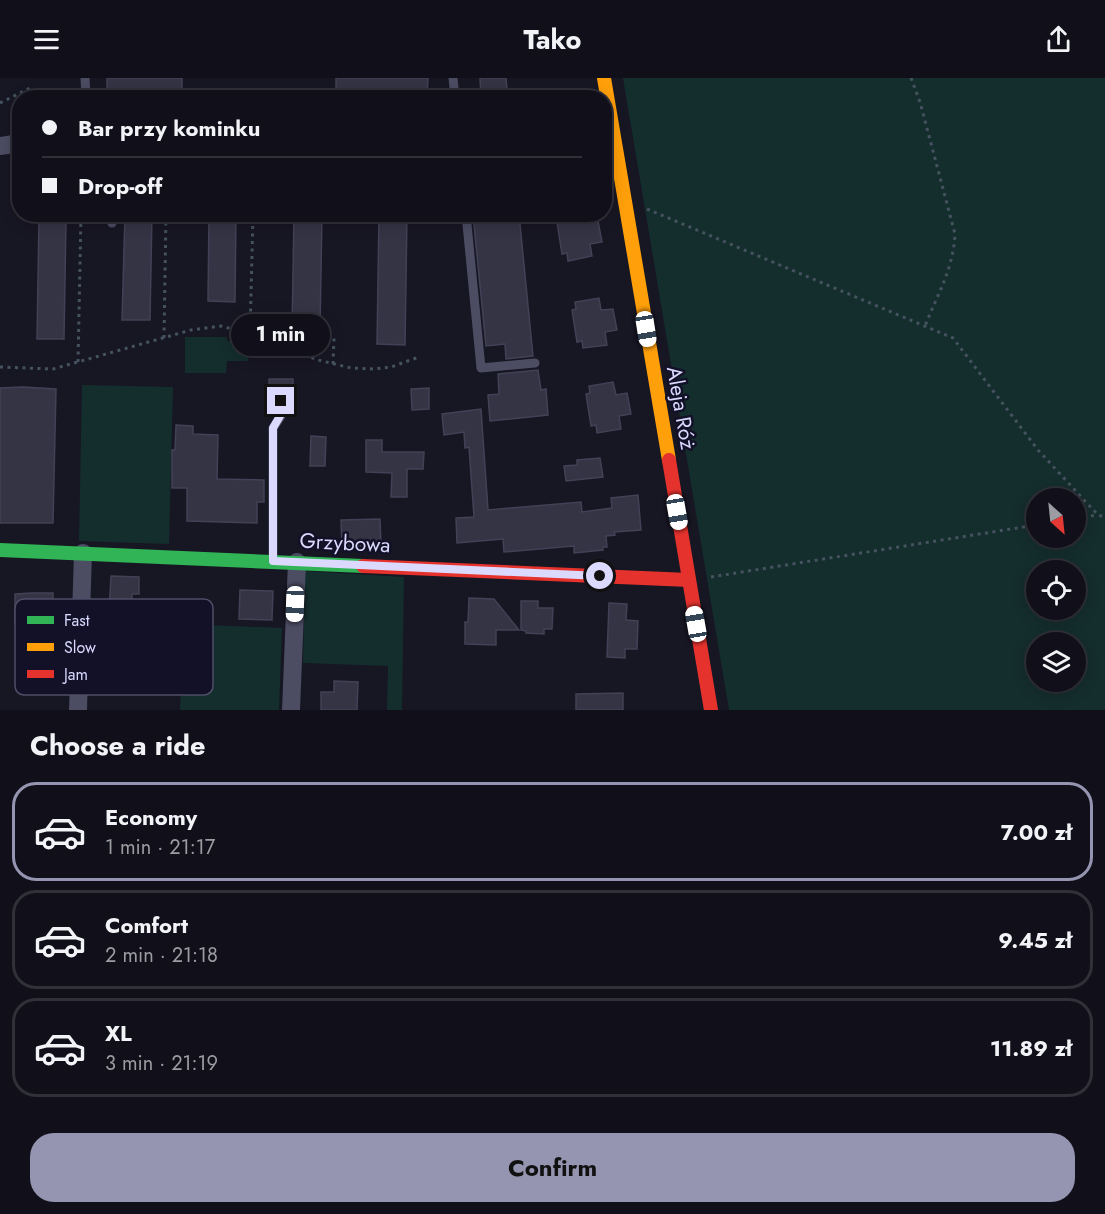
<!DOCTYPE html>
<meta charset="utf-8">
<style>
:root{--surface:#11101a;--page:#1e1e27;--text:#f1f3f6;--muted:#9c9da2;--line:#303039;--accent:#9695b1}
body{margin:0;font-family:Jost,sans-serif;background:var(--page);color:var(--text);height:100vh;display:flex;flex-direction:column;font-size:22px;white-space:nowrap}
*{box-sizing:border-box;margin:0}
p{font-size:20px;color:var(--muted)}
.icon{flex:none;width:33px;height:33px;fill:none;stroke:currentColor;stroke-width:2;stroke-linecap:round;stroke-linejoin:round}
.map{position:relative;height:632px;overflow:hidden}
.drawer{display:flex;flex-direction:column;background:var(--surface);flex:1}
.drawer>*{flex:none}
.top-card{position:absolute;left:12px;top:12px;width:600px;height:132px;border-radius:24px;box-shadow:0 3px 15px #0003,0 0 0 2px var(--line);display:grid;align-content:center;height:132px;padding:0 30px;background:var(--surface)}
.needle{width:39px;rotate:153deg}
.buttons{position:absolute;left:1026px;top:410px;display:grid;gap:12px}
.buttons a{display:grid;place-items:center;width:60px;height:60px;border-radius:50%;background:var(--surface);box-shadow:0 3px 15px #0003,0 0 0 2px var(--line);font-size:30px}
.end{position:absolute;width:27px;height:27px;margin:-14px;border:8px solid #dbd9fe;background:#111;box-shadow:0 0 0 3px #111}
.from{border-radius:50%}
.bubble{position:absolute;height:42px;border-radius:21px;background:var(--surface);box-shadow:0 3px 15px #0003,0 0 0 2px var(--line);font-size:20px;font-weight:700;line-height:42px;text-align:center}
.car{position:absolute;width:18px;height:36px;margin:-18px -9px;border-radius:8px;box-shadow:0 0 4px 2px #0007;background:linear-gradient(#fff 24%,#345 0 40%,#fff 0 76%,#345 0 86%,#fff 0)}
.top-card b{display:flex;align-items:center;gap:21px;height:57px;font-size:22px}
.top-card b+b{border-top:2px solid var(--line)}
.top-card i{width:15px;height:15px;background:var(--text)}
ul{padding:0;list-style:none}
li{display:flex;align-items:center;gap:18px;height:99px;margin:0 12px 9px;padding:0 18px;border:3px solid var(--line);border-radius:24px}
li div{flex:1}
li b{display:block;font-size:22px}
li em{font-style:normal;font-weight:700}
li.active{border-color:var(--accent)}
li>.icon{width:54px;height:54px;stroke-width:1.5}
h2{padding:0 30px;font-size:27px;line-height:72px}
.cta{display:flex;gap:12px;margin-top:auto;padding:12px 30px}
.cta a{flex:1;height:69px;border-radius:24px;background:var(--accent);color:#111;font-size:24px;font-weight:700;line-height:69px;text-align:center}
header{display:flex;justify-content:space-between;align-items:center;height:78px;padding:0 30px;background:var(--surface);font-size:27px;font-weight:700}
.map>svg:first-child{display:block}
.green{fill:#142e2d;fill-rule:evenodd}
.building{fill:#353445;stroke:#434156;stroke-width:1.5}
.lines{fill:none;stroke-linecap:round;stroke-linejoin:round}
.path{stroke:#45525f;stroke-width:3;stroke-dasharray:3 4.5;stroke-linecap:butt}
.lane{stroke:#4c4c63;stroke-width:9}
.street{stroke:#4c4c63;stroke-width:18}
.fast{stroke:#30b455;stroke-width:14}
.slow{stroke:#ff9f0a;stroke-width:14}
.jam{stroke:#e5322d;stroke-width:14}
.route{stroke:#dbd9fe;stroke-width:8}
.labels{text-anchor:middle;stroke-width:5;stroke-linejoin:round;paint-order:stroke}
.street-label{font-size:21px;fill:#dbd9fe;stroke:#131128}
.key{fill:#131128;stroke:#4f4d68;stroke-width:1.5}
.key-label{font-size:16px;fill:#dbd9fe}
</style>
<header><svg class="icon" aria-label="menu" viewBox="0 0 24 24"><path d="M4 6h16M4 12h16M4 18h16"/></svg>Tako<svg class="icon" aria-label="share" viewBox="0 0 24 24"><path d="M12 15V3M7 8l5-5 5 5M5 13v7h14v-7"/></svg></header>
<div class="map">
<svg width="1105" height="632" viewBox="0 0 1105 632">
<rect width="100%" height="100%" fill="#171623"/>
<!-- green -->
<g class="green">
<path d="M623 0H1105V632H729ZM1036 420H1076V459H1036ZM1036 492H1076V531H1036ZM1036 564H1076V603H1036Z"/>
<path d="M185 259H227V263H249L248 283H227L226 295H185Z"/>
<path d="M82 307 173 309 169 466 79 463Z"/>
<path d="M305 493 404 499 402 632H387L388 588 303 585Z"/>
<path d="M183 546 282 550 279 632H180Z"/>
</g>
<!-- building -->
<g class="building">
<path d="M107 0H182V18L107 15Z"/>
<path d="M336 0H428L427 20H336Z"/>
<path d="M480 0H506L508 20H481Z"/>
<path d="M125 136H152L150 242H122Z"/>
<path d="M209 136H236L235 224 208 223Z"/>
<path d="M294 136H322L320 252H292Z"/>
<path d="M379 136H407L405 267 377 266Z"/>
<path d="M519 136 533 278 506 281 505 266 486 268 473 137Z"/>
<path d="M560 136H585L586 145 598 143 602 164 590 166 592 178 568 183 567 175 562 176 557 144 561 143Z"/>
<path d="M39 141 66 142 64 261H37Z"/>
<path d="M599 220 601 232 613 231 617 252 605 254 607 267 583 270 582 263 577 264 572 232 576 231 575 224Z"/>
<path d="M538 292 541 312 546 311 548 337 490 343 488 317 499 316 498 296Z"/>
<rect x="269" y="301" width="24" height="17"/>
<path d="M613 304 616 317 627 315 631 336 619 338 621 351 597 355 596 347 591 348 586 316 590 315 589 308Z"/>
<path d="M23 309 56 311 53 445H0V310Z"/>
<path d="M429 310V331L412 332 411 311Z"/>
<path d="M481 331 488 432 581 424 582 434 612 430 611 420 638 417 641 452 614 454 615 457 606 458 607 469H603V472L574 475V468L504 474 503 461 457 465 456 440 474 439 469 369 465 370 464 354 444 357 442 336Z"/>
<path d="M176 347 193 348V356L218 357 217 401 264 402V424H257V445L187 443V410H172V372H175Z"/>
<path d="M311 358 326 359 325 388H310Z"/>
<path d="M366 362H382V374H424L423 391H407V419H391L392 395 366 394Z"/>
<path d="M600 380 603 399 566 403 564 388 577 387V382Z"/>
<path d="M380 441 381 467 342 469 341 442Z"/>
<path d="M111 498 139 499V516H132L131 572H137V590L108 589 109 572H107Z"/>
<path d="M240 512 273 513 272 542 239 541Z"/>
<path d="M32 515H53V539L34 538V545H15V516Z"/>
<path d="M469 520 494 521 519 552H496V567L465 566V544H468Z"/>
<path d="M521 523H538V530H553L552 551H544V556L526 555V553L521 552Z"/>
<path d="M609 525 627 526 626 542 638 543 637 571H625V580L607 579Z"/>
<path d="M334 603 358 604 357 632H321V614H334Z"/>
<path d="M623 615V632H576V616Z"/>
</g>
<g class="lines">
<!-- path -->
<g class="path">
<path d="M911 0 920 24 955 156C953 192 938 215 925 248"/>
<path d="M0 25 32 9"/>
<path d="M18 105 19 125"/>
<path d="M647 131 953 260 1038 372 1098 437 1105 439"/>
<path d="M250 256 253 136"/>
<path d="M164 260 166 136"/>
<path d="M78 284 81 136"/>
<path d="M333 286 334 260"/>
<path d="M0 289 53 291 191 252 221 248 250 256 318 282 351 290 374 291 391 289 419 279"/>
<path d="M1076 440 1097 437"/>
<path d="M711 499 1036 447"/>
</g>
<!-- lane -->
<g class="lane">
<path d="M85 0 86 20"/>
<path d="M453 0 455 20"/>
<path d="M466 136 481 290 535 285"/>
<path d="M112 145V136"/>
<path d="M273 483V350L281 338V323"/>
</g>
<!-- street -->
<g class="street">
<path d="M0 68 20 65"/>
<path d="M78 632 83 475"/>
<path d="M291 632 297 484"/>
</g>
<!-- fast -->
<path class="fast" d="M0 472 363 488"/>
<!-- slow -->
<path class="slow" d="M604 0 669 382"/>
<!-- jam -->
<g class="jam">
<path d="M669 382 711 632"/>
<path d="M363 488 689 502"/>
</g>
</g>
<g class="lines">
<!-- route -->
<path class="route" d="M281 323 280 338 273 350V483L600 498"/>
</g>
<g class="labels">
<!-- street labels -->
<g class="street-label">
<text transform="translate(681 330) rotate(80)" y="7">Aleja Róż</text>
<text transform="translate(345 465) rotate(3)" y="7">Grzybowa</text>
</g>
</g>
<!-- legend -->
<rect x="15" y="521" width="198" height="96" rx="9" class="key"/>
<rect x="27" y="538" width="27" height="8" fill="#30b455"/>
<rect x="27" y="565" width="27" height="8" fill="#ff9f0a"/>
<rect x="27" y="592" width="27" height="8" fill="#e5322d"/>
<g class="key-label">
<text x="64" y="548">Fast</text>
<text x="64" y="575">Slow</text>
<text x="64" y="602">Jam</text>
</g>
</svg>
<div class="buttons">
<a><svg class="needle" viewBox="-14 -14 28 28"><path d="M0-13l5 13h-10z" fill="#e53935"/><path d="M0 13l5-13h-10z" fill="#9c9da2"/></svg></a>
<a><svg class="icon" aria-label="locate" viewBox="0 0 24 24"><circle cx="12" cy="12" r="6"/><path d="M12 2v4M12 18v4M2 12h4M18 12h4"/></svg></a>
<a><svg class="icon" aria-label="layers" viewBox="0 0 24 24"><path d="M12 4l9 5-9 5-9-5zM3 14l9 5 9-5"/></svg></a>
</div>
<i class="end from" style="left:600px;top:498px"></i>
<i class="end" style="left:281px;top:323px"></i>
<div class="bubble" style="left:231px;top:236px;width:99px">1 min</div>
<i class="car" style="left:646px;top:251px;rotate:171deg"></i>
<i class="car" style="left:677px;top:434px;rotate:170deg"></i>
<i class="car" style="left:295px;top:526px;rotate:182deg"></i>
<i class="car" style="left:696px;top:546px;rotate:350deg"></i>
<div class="top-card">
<b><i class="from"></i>Bar przy kominku</b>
<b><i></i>Drop-off</b>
</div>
</div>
<section class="drawer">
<h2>Choose a ride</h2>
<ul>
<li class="active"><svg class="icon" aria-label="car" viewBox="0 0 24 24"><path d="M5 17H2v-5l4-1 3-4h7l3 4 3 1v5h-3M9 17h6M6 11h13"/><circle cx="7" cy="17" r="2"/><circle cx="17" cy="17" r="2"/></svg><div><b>Economy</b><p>1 min · 21:17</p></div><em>7.00 zł</em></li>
<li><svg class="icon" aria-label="car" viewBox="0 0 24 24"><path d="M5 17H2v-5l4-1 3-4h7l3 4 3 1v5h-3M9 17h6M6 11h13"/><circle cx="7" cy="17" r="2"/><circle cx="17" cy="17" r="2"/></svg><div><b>Comfort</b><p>2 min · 21:18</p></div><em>9.45 zł</em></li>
<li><svg class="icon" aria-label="car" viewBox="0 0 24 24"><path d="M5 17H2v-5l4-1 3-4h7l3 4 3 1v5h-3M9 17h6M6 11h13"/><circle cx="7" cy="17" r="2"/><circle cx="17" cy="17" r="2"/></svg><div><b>XL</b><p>3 min · 21:19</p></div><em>11.89 zł</em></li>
</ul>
<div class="cta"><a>Confirm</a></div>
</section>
